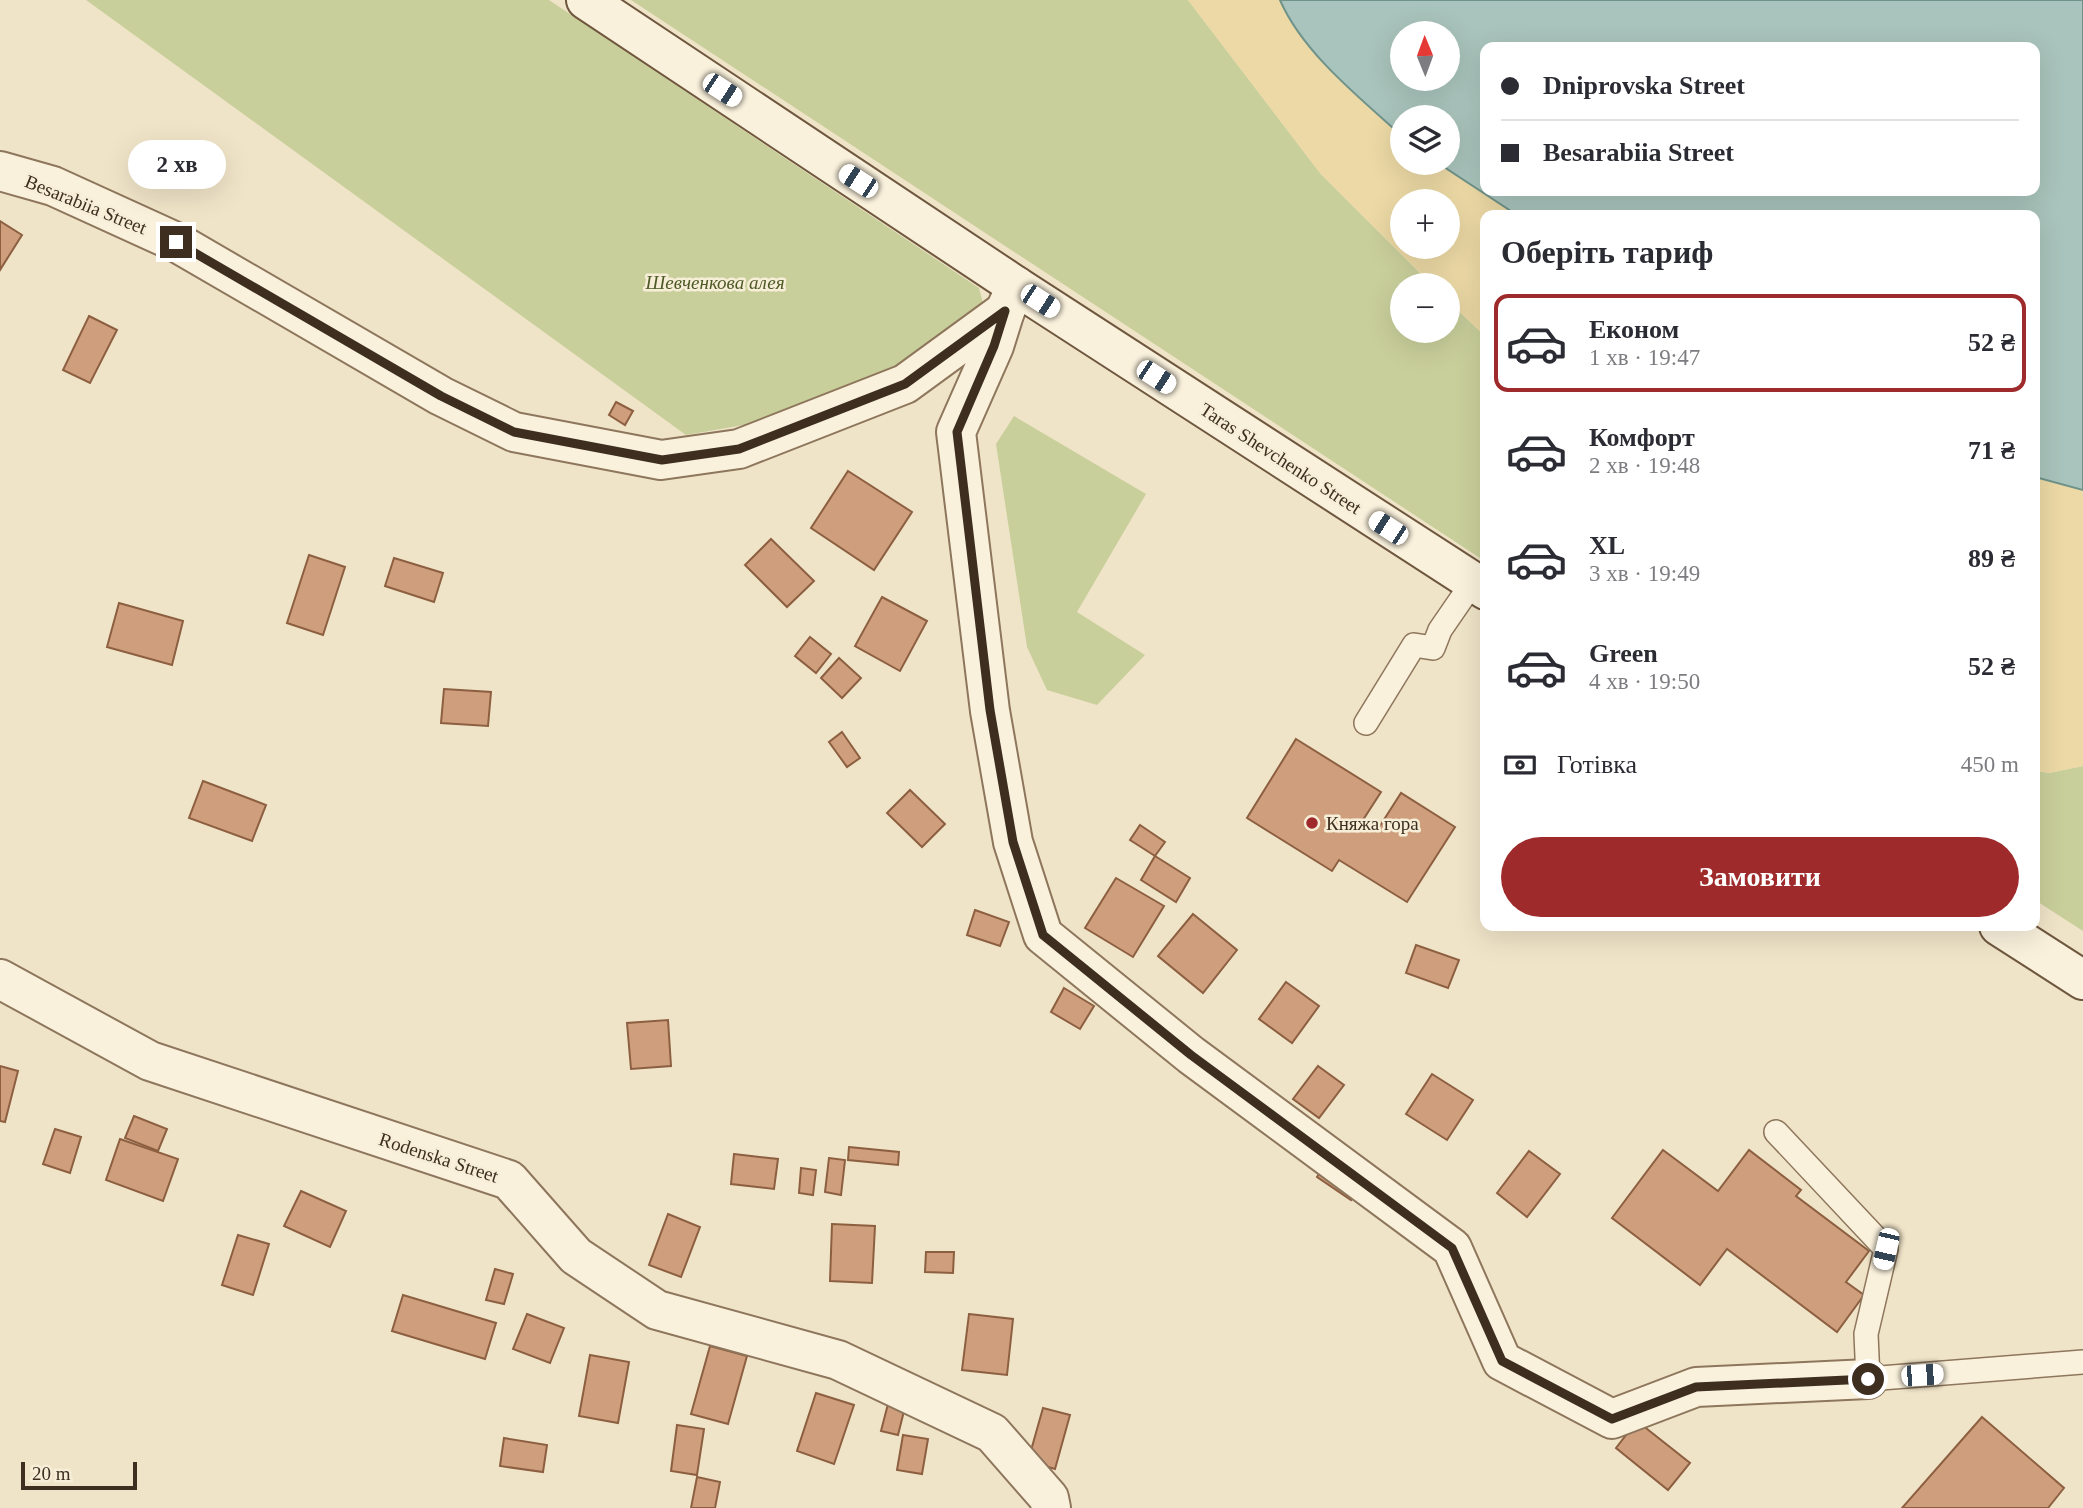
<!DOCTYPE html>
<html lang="uk">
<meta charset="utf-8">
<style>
:root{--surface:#fff;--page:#f7f7f7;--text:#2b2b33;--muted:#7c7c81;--line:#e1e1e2;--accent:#9e2a2b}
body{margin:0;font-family:"Times New Roman",serif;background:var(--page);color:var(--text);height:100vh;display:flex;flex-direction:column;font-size:26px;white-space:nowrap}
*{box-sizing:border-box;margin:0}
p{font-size:23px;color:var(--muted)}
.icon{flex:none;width:38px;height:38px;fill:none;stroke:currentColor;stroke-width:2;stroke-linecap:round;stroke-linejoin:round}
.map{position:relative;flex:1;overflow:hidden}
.side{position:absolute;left:1480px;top:210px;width:560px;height:721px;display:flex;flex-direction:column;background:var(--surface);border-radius:14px;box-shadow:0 7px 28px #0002}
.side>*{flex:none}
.top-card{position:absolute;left:1480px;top:42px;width:560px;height:154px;border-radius:14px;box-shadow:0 7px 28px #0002;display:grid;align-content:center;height:154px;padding:0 21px;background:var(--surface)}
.needle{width:46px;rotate:359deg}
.buttons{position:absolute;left:1390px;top:21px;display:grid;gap:14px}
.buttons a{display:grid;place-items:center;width:70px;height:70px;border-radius:50%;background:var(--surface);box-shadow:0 7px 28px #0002;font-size:35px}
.scale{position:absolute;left:21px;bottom:18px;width:116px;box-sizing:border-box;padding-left:7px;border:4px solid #3d2e20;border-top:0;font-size:19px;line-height:24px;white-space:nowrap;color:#3d2e20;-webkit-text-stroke:5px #f7eed8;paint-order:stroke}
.end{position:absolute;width:32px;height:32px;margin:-16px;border:9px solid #3d2e20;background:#fff;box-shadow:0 0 0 4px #fff}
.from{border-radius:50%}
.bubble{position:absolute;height:49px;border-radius:24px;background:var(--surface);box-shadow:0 7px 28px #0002;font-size:23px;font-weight:600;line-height:49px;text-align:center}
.car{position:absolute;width:21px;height:42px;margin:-21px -10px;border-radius:9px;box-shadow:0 0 5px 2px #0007;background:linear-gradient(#fff 24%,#345 0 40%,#fff 0 76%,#345 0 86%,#fff 0)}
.top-card b{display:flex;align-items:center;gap:24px;height:66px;font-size:26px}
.top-card b+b{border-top:2px solid var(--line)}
.top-card i{width:18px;height:18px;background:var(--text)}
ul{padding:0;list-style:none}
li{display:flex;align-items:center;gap:21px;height:98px;margin:0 14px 10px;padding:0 7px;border:4px solid transparent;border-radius:14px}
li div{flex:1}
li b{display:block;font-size:26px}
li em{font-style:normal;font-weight:600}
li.on{border-color:var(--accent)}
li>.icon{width:63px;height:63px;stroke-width:1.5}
h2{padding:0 21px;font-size:32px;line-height:84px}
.pay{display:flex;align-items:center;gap:18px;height:77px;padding:0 21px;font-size:26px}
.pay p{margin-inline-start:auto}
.action{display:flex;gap:14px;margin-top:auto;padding:14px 21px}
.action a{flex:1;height:80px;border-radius:42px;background:var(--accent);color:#fff;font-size:28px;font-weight:600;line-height:80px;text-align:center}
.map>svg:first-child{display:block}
.green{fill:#c9cf9b}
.sand{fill:#ecd9a5;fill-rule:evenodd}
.water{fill:#a9c4bc;stroke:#6f938a;stroke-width:2;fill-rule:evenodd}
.building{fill:#cf9f7d;stroke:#8d5f41;stroke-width:2}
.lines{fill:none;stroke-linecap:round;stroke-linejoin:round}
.lane-casing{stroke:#8d765c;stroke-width:26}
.street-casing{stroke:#8d765c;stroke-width:42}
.secondary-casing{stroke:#6f573f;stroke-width:42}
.lane{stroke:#faf1dc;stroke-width:23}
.street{stroke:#faf1dc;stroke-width:38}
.secondary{stroke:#faf1dc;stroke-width:38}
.route{stroke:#3d2e20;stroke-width:9}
.poi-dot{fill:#9e2a2b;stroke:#f7eed8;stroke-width:2.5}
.labels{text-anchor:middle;stroke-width:5;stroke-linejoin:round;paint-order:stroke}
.street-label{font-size:19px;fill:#3d2e20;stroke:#f7eed8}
.park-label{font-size:19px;font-style:italic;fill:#4d5a26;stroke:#f7eed8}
.poi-label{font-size:19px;fill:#3d2e20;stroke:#f7eed8;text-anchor:start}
</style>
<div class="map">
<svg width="2083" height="1508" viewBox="0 0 2083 1508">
<rect width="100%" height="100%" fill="#f0e4c8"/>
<!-- green -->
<g class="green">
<path d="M86 0H549L979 288 985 311 926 357 801 415 686 435Z"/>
<path d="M631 0H1188L1320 173 1432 285H1402V331H1447V300L1486 337V562Z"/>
<path d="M1014 416 1146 494 1077 612 1145 655 1097 705 1047 690 1027 647 996 444Z"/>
<path d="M2083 766V931L2035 900V771L2049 773Z"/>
</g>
<!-- sand -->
<g class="sand">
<path d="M1188 0H1280C1303 53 1360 98 1402 136V163H1438L1517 215H1486V337L1447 300V285H1432L1320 173ZM1402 201H1447V247H1402Z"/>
<path d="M2035 477 2083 490V766L2049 773 2035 771Z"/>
</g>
<!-- water -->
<path class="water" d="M1280 0H2083V490L2035 477V215H1517L1438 163H1447V117H1402V136C1360 98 1303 53 1280 0ZM1402 33H1447V79H1402ZM1486 47H2035V191H1486Z"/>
<!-- building -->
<g class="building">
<path d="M0 221 22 235 0 270Z"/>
<path d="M89 316 117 330 90 383 63 370Z"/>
<path d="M616 402 633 411 625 425 609 415Z"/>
<path d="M848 471 912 512 874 570 811 528Z"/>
<path d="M771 539 814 581 787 607 745 565Z"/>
<path d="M309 555 345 567 323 635 287 623Z"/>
<path d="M394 558 443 573 434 602 385 586Z"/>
<path d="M882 597 927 621 900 671 855 646Z"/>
<path d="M119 603 183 621 172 665 107 647Z"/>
<path d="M810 637 831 654 816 673 795 656Z"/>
<path d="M839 658 861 678 842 698 821 678Z"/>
<path d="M444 689 491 692 488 726 441 723Z"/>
<path d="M842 732 860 758 847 767 829 742Z"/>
<path d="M1296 739 1381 792 1363 820 1378 829 1401 793 1455 827 1407 902 1339 860 1332 871 1247 818Z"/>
<path d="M203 781 266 805 252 841 189 818Z"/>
<path d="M910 790 945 824 922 847 887 813Z"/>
<path d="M1140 825 1165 842 1155 856 1130 840Z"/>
<path d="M1155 856 1190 878 1176 902 1141 880Z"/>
<path d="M1116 878 1164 906 1133 957 1085 928Z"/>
<path d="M975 910 1009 922 1000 946 967 935Z"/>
<path d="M1193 914 1237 950 1203 993 1158 956Z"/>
<path d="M1416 945 1459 960 1448 988 1406 973Z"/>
<path d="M1286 982 1319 1006 1292 1043 1259 1019Z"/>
<path d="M1064 988 1094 1006 1080 1029 1051 1012Z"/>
<path d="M668 1020 671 1066 631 1069 627 1023Z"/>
<path d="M0 1066 18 1071 5 1122 0 1121Z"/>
<path d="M1318 1066 1344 1085 1319 1118 1293 1099Z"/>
<path d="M1432 1074 1473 1100 1447 1140 1406 1114Z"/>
<path d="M134 1116 167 1129 158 1151 125 1138Z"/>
<path d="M55 1129 81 1137 70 1173 43 1164Z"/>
<path d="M120 1139 178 1159 163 1201 106 1180Z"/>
<path d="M849 1147 899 1152 898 1165 848 1160Z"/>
<path d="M1663 1150 1718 1191 1749 1150 1801 1190 1796 1196 1869 1251 1846 1282 1864 1295 1837 1332 1727 1249 1700 1285 1612 1218Z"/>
<path d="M1529 1151 1560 1174 1527 1217 1497 1193Z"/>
<path d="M734 1154 778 1159 774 1189 731 1184Z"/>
<path d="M829 1158 845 1160 841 1195 825 1192Z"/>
<path d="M1325 1165 1359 1188 1351 1200 1317 1177Z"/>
<path d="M801 1168 816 1170 813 1195 799 1193Z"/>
<path d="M301 1191 346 1211 330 1247 284 1226Z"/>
<path d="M668 1214 700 1227 681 1277 649 1265Z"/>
<path d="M832 1224 875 1226 872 1283 830 1281Z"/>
<path d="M238 1235 269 1244 253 1295 222 1285Z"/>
<path d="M926 1252H954L953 1273 925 1272Z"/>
<path d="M495 1269 513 1274 504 1304 486 1300Z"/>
<path d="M403 1295 496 1323 485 1359 392 1331Z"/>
<path d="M527 1314 564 1328 550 1363 513 1349Z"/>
<path d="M969 1314 1013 1319 1007 1375 962 1370Z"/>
<path d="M710 1346 747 1356 728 1424 691 1414Z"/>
<path d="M590 1355 629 1362 618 1423 579 1416Z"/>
<path d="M816 1393 854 1405 834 1464 797 1451Z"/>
<path d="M888 1404 905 1407 898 1435 881 1431Z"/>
<path d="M1043 1408 1070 1415 1055 1469 1028 1461Z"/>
<path d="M1982 1417 2064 1488 2048 1508H1902Z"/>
<path d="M1637 1421 1690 1463 1668 1490 1616 1448Z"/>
<path d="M677 1425 704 1429 697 1475 671 1471Z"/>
<path d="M903 1435 928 1439 922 1474 897 1470Z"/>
<path d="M504 1438 547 1445 543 1472 500 1466Z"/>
<path d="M697 1477 720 1482 715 1508H691Z"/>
</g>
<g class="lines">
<defs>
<g id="lane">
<path d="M1366 723 1414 645 1433 648 1440 630 1473 582"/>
<path d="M1776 1132 1886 1249 1866 1334 1868 1379 2083 1362"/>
</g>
<g id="street">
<path d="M0 171 53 186 176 242 441 396 514 432 661 460 739 449 905 384 1005 311"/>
<path d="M1016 286 1005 311 994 346 956 432 990 711 1013 842 1043 935 1191 1055 1452 1248 1502 1361 1612 1419 1696 1387 1868 1379"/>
<path d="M0 979 150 1061 509 1180 576 1256 657 1310 838 1360 992 1433 1049 1498 1051 1508"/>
</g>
<g id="secondary">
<path d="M586 0 1016 286 1486 590"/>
<path d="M1999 926 2083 980"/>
</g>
</defs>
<!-- lane casing -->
<use href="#lane" class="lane-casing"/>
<!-- street casing -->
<use href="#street" class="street-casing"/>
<!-- secondary casing -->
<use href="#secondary" class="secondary-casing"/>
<!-- lane -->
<use href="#lane" class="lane"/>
<!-- street -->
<use href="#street" class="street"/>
<!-- secondary -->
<use href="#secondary" class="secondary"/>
</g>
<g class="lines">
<!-- route -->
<path class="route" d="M176 242 441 396 514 432 662 460 739 449 905 384 1005 311 994 346 957 432 990 710 1013 842 1043 935 1191 1055 1452 1248 1502 1361 1612 1419 1696 1387 1868 1379"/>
</g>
<!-- markers -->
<circle class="poi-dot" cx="1312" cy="823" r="7"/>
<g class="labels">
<!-- street labels -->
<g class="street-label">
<text transform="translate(86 204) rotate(22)" y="7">Besarabiia Street</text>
<text transform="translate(1281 458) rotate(33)" y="7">Taras Shevchenko Street</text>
<text transform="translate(439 1157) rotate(18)" y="7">Rodenska Street</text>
</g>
<!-- park labels -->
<g class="park-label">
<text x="715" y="289">Шевченкова алея</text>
</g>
<!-- poi labels -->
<g class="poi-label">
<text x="1326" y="830">Княжа гора</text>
</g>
</g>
</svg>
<div class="buttons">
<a><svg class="needle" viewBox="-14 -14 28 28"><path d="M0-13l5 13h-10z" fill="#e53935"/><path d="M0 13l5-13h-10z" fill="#7c7c81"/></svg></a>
<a><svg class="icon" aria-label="layers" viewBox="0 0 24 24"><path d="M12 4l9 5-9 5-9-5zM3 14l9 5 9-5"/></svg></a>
<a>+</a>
<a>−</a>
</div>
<div class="scale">20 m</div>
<i class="end from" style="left:1868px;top:1379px"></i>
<i class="end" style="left:176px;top:242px"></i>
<div class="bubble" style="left:128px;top:140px;width:98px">2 хв</div>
<i class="car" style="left:722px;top:90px;rotate:123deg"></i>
<i class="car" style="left:858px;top:181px;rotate:303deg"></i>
<i class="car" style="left:1040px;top:301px;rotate:123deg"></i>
<i class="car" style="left:1156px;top:377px;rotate:123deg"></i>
<i class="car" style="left:1388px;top:528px;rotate:303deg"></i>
<i class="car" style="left:1886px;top:1249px;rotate:193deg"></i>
<i class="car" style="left:1922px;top:1375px;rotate:86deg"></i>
<div class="top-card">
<b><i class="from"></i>Dniprovska Street</b>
<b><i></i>Besarabiia Street</b>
</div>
<section class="side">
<h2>Оберіть тариф</h2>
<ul>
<li class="on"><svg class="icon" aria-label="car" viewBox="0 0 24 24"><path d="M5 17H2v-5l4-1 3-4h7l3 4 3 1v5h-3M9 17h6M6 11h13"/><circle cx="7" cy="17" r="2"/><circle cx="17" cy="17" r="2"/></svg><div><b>Економ</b><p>1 хв · 19:47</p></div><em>52 ₴</em></li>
<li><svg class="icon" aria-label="car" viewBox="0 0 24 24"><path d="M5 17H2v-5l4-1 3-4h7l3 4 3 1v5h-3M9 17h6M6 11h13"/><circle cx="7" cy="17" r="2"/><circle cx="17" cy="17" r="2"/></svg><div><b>Комфорт</b><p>2 хв · 19:48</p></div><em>71 ₴</em></li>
<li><svg class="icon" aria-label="car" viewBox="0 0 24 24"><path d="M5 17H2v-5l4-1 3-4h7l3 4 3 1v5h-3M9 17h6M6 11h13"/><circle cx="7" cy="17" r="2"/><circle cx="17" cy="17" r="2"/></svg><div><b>XL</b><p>3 хв · 19:49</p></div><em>89 ₴</em></li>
<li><svg class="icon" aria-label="car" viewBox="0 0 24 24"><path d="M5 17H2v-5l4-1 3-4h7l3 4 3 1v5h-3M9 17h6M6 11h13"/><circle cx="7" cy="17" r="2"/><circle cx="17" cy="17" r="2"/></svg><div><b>Green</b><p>4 хв · 19:50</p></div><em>52 ₴</em></li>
</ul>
<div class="pay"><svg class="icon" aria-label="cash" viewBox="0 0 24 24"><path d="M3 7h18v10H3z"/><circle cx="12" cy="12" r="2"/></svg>Готівка<p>450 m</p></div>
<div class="action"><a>Замовити</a></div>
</section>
</div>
